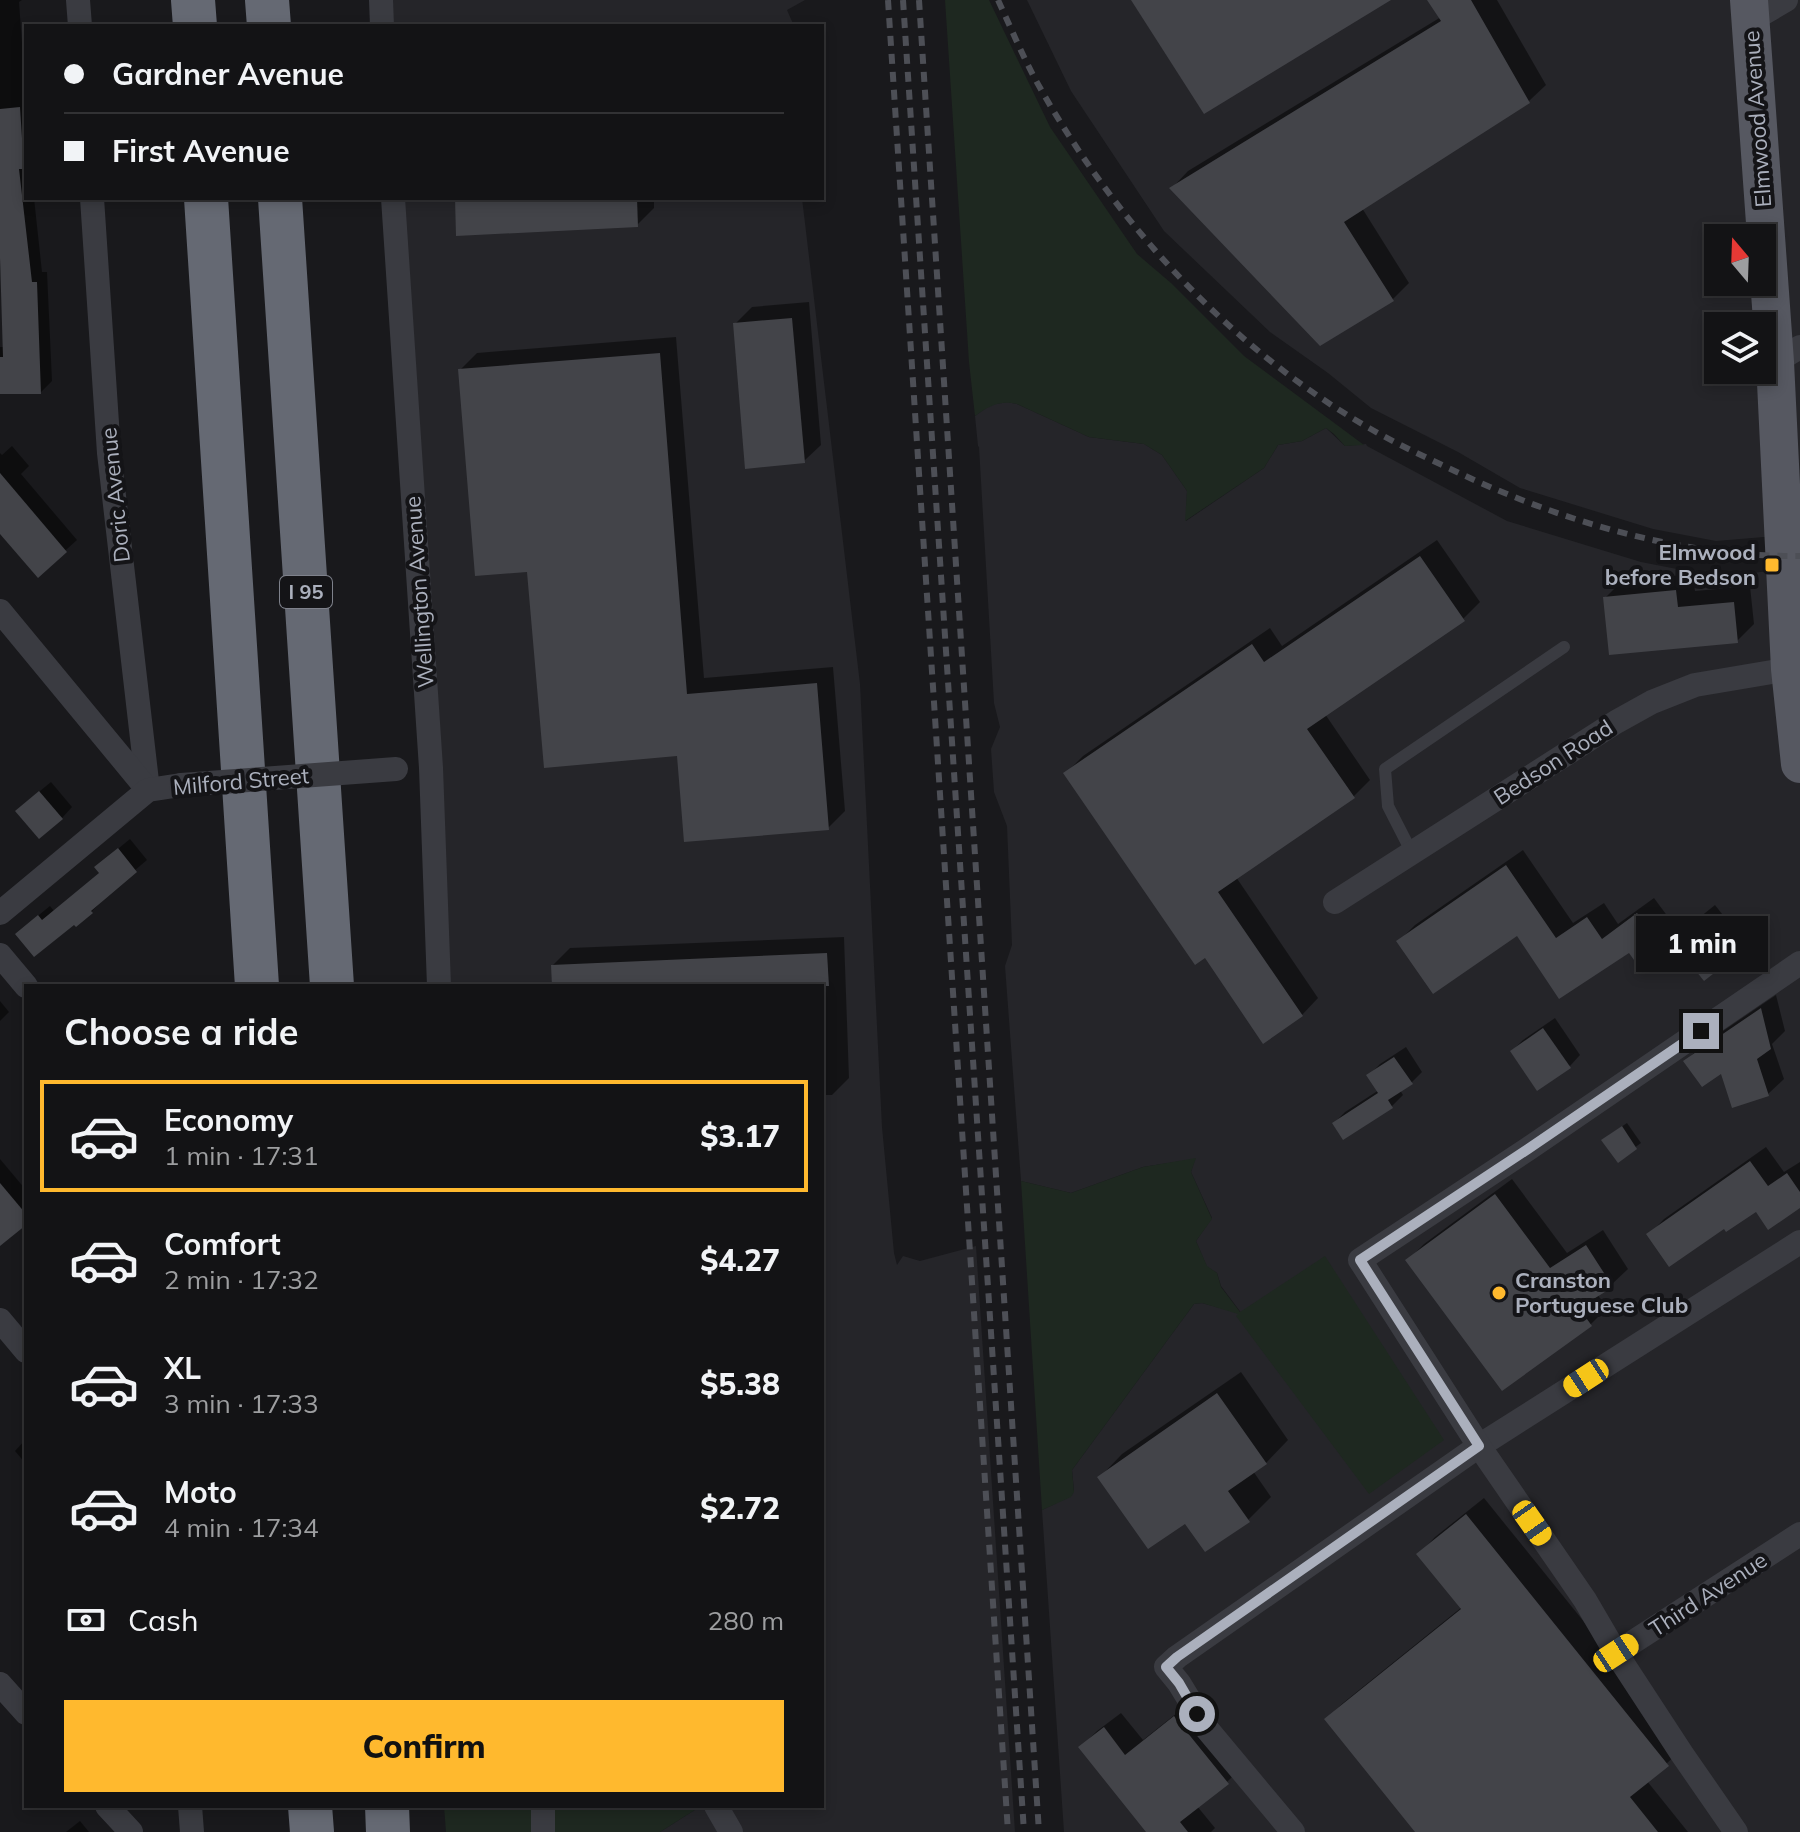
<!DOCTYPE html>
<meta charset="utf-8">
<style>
:root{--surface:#131315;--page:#202022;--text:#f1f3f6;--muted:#9d9ea0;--line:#323234;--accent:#ffb92e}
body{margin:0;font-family:Mulish,sans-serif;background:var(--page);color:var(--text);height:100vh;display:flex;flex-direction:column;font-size:30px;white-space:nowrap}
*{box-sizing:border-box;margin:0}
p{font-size:26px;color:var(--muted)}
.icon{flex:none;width:44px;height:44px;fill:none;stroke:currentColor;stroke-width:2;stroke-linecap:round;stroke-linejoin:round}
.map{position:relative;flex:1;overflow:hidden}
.side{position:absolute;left:24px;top:984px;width:800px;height:824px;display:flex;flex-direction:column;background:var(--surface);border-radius:0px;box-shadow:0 4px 12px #0003,0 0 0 2px var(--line)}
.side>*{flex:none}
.top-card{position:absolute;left:24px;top:24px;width:800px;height:176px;border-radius:0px;box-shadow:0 4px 12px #0003,0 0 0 2px var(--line);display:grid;align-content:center;height:176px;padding:0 40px;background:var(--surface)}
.needle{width:52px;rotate:341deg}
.fabs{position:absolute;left:1704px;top:224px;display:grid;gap:16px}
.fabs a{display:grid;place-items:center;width:72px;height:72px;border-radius:0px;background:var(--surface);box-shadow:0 4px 12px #0003,0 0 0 2px var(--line);font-size:40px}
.end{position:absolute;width:36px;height:36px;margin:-18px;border:10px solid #abb0bd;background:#111;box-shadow:0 0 0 4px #111}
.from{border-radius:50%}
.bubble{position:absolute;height:56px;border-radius:0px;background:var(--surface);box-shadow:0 4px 12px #0003,0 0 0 2px var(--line);font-size:26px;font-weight:800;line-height:56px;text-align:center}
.car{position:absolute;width:24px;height:48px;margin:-24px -12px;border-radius:10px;box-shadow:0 0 6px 2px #0007;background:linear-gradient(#f5c518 24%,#345 0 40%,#f5c518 0 76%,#345 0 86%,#f5c518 0)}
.top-card b{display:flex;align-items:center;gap:28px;height:76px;font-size:30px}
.top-card b+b{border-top:2px solid var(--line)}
.top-card i{width:20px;height:20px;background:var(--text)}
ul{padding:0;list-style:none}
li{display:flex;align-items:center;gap:24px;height:112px;margin:0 16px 12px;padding:0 24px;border:4px solid transparent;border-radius:0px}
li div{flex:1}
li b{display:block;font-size:30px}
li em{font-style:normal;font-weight:800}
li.selected{border-color:var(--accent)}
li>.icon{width:72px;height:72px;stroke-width:1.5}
h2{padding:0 40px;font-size:36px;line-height:96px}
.pay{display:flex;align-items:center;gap:20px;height:88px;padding:0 40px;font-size:30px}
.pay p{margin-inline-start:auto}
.primary-button{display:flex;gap:16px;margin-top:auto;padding:16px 40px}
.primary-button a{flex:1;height:92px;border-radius:0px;background:var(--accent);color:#111;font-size:32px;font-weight:800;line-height:92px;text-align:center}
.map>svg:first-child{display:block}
.built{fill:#252529;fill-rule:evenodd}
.green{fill:#1e2820}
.shadow{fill:#0007}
.building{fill:#434449}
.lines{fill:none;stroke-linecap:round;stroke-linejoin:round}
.service{stroke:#3a3b41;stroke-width:12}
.minor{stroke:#3a3b41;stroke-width:24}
.primary{stroke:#565861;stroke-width:38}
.motorway{stroke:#656973;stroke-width:44}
.rail{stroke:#4d4f56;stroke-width:6;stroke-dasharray:10 8;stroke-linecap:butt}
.minor-bridge{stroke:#3a3b41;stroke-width:24}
.route{stroke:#abb0bd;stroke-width:10}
.poi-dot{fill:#ffb92e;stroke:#141417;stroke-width:3}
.labels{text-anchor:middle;stroke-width:8;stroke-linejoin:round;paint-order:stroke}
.shield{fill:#141417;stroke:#7e818b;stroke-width:2}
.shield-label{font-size:20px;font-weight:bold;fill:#abb0bd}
.street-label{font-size:22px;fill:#abb0bd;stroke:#141417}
.poi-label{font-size:22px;font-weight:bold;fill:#abb0bd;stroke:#141417;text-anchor:end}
</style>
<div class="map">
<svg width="1800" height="1832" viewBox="0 0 1800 1832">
<rect width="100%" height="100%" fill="#19191c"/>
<!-- built -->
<g class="built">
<path d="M381 0H805L787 10 794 26H382Z"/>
<path d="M1027 0H1800V550L1776 536 1716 541 1653 529 1520 488 1458 452 1371 408 1328 373 1270 332 1164 231 1071 91ZM1718 238H1762V282H1718ZM1718 326H1762V370H1718Z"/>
<path d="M394 198H802L860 684 882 1127 894 1253 897 1265 903 1256 920 1261 976 1246 1015 1832H660L701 1806H822V986H445Z"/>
<path d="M1007 402 1017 404 1089 437 1144 444 1162 455 1187 491 1186 521 1264 468 1278 445 1302 441 1326 428 1345 446 1366 444 1367 446 1507 521 1641 562 1718 577 1778 570 1800 585V1832H1064L1042 1510 1071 1496 1074 1491 1072 1470 1194 1304 1202 1303 1242 1314 1221 1286 1217 1273 1207 1267 1196 1241 1212 1218 1191 1172 1195 1159 1143 1167 1071 1193 1021 1181 1005 966 1012 945 1007 826 994 792 991 749 1000 727 994 703 979 447 978 446 975 416 990 405Z"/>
</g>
<!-- green -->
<g class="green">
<path d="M945 0H989L1050 127 1137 254 1171 283 1244 356 1364 445 1345 446 1334 434 1326 428 1302 441 1278 445 1264 468 1185 521 1187 491 1162 455 1144 444 1089 437 1017 404C1000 400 989 406 975 416L969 362Z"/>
<path d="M1196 1158 1191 1172 1212 1219 1196 1241 1207 1266 1217 1273 1221 1287 1240 1312 1325 1256 1444 1440 1369 1494 1236 1316 1238 1314 1202 1303 1194 1304 1072 1470 1074 1492 1071 1497 1042 1510 1021 1181 1071 1193 1143 1167Z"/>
<path d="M444 1806H701L660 1832H446Z"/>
</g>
<!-- shadow -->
<g class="shadow">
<path d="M0 0H22L19 2 26 98V198H34L42 272H47L52 381 41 392H0V347H4L0 255Z"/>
<path d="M1429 0H1497L1546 85 1529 101 1362 208 1409 283 1392 300 1172 188 1188 171 1441 17Z"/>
<path d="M457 198H654V208L637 225Z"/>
<path d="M809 302 821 445 804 461 735 324 752 307Z"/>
<path d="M676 337 704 678 833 667 845 811 828 828 679 754 529 570 460 370 477 353Z"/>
<path d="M12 446 29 466 21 474 77 540 38 575 0 530V453L2 455Z"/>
<path d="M1437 540 1480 602 1463 619 1325 714 1370 780 1353 797 1236 877 1318 998 1302 1015 1205 956 1066 773 1083 756 1270 628 1282 646Z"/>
<path d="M1693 574 1695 591 1750 586 1754 624 1737 641 1605 598 1622 581Z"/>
<path d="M51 782 72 807 62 818 29 800Z"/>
<path d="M130 839 147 860 101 899 102 901 91 912 29 923 50 906 54 911 101 872 108 857Z"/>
<path d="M1523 850 1573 923 1604 903 1618 924 1654 898 1680 933 1715 905 1745 943 1704 978 1672 938 1662 947 1629 950 1517 933 1399 941 1415 925Z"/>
<path d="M844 937 849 1078 832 1095H822V986H554L553 965 570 948Z"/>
<path d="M1776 995 1785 1031 1772 1044 1784 1079 1768 1094 1722 1071 1685 1062 1701 1046Z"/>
<path d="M0 1001 9 1012 0 1021Z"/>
<path d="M1555 1018 1580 1055 1570 1066 1512 1051 1523 1040Z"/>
<path d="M1406 1047 1422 1072 1411 1083 1400 1090 1403 1095 1392 1106 1344 1138 1334 1123 1345 1112 1379 1090 1369 1075 1380 1064Z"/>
<path d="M1627 1123 1641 1143 1618 1160 1609 1135Z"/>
<path d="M1766 1147 1784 1172 1800 1162V1205L1757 1210 1724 1226 1649 1235 1664 1219Z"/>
<path d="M0 1159 26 1190V1223L0 1239Z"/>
<path d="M1512 1179 1567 1253 1603 1230 1628 1269 1611 1285 1597 1294 1607 1308 1591 1324 1503 1389 1408 1260 1424 1244Z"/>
<path d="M1241 1372 1288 1440 1266 1463 1253 1471 1271 1497 1248 1520 1185 1521 1100 1477 1122 1454Z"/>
<path d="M26 1439V1464L15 1451Z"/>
<path d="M1484 1498 1685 1747 1647 1781 1688 1832H1418L1326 1719 1343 1703 1462 1607 1419 1554 1435 1537Z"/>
<path d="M1192 1701 1243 1766 1227 1782 1197 1806 1215 1828 1211 1832H1154L1081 1747 1097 1731 1121 1713 1143 1740Z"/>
<path d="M80 1821 89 1832H66Z"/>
</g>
<!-- building -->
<g class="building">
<path d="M1131 0H1391L1204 114Z"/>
<path d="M1427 0H1471L1530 103 1344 222 1394 301 1320 346 1169 188 1441 21Z"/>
<path d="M20 107 24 169H19L32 282H37L41 394H0V357H3L0 258V109Z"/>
<path d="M455 198H637L638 227 456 236Z"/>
<path d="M792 318 805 463 745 469 733 323Z"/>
<path d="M660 353 687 694 817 683 829 830 684 842 677 756 544 768 527 572 475 576 458 369Z"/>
<path d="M0 473 67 552 38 578 0 534Z"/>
<path d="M1420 556 1465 621 1307 729 1355 798 1218 892 1303 1016 1263 1044 1205 958 1195 965 1063 773 1252 644 1264 662Z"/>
<path d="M1676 590 1678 607 1734 602 1738 643 1609 655 1603 597Z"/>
<path d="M39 791 63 819 39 839 15 811Z"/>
<path d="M118 848 137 872 91 911 93 913 76 927 74 925 34 957 15 934 38 915 42 920 99 873 94 867Z"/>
<path d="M1506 865 1556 938 1587 917 1602 939 1637 913 1664 949 1639 967 1629 953 1559 999 1517 936 1433 994 1396 941Z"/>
<path d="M1703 915 1736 956 1704 981 1671 940Z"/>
<path d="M827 953 829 986H552L551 965Z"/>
<path d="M1761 1008 1771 1049 1757 1059 1769 1096 1732 1108 1721 1074 1702 1087 1683 1061Z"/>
<path d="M1543 1028 1571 1068 1537 1091 1510 1051Z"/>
<path d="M1394 1057 1413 1084 1388 1100 1393 1108 1343 1140 1332 1123 1378 1093 1366 1075Z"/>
<path d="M1622 1126 1637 1149 1618 1163 1601 1140Z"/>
<path d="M1750 1161 1768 1186 1787 1173 1800 1192V1208L1768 1230 1756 1212 1726 1232 1724 1229 1669 1267 1646 1234Z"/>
<path d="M0 1183 26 1214V1225L0 1246Z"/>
<path d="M1495 1194 1550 1268 1586 1245 1613 1287 1579 1308 1592 1326 1502 1391 1405 1260Z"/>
<path d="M1217 1393 1267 1464 1228 1491 1250 1522 1205 1552 1185 1524 1148 1549 1097 1477Z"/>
<path d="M1466 1514 1669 1766 1630 1797 1658 1832H1415L1324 1719 1461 1609 1416 1554Z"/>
<path d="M1174 1716 1229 1784 1180 1822 1188 1832H1146L1078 1747 1104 1727 1125 1755Z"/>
</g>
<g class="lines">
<!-- service -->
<path class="service" d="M1412 853 1388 806 1385 769 1564 647"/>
<!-- minor -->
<g class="minor">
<path d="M78 0 80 26"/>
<path d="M381 0 382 26"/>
<path d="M1750 21 1786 0"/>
<path d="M92 198 109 453 148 790"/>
<path d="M393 198 431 768 439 986"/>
<path d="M1775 362 1800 347"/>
<path d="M0 611 148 790"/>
<path d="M1335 902 1616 722 1652 702 1695 685 1790 669"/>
<path d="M0 913 148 790 181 785"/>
<path d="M0 955 26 986"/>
<path d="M0 1320 26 1351"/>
<path d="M1616 1653 1800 1534"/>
<path d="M0 1684 26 1713"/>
<path d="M107 1806 131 1832"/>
<path d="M190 1806 192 1832"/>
<path d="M543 1806V1832"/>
<path d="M716 1806 731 1832"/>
<path d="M1293 1832 1207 1729 1179 1683 1166 1667 1177 1657 1479 1446 1800 1242"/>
<path d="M1736 1832 1682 1754 1616 1653 1585 1600 1479 1446 1360 1260 1528 1149 1800 963"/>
</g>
<!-- primary -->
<path class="primary" d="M1749 0 1775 362 1790 669 1800 764"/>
<!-- motorway -->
<g class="motorway">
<path d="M193 0 195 26"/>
<path d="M267 0 269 26"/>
<path d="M206 198 257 986"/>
<path d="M280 198 332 986"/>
<path d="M310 1806 312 1832"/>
<path d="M387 1806 388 1832"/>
</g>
<!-- rail -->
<g class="rail">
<path d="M888 0 1008 1832"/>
<path d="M903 0 1024 1832"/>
<path d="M919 0 1039 1832"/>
<path d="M998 0C1010 26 1021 52 1034 77 1112 219 1228 347 1369 428 1402 447 1438 463 1472 479 1574 525 1687 557 1800 556"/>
</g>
<!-- minor-bridge -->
<path class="minor-bridge" d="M181 785 396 769"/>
</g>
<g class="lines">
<!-- route -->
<path class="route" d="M1197 1714 1179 1683 1166 1667 1177 1657 1479 1446 1360 1260 1528 1149 1701 1031"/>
</g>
<!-- markers -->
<g class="poi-dot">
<rect x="1764" y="557" width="16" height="16" rx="4"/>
<circle cx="1499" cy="1293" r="8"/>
</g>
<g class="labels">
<!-- shield labels -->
<rect class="shield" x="280" y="576" width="52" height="32" rx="6"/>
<g class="shield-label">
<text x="306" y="599">I 95</text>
</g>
<!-- street labels -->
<g class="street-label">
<text transform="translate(1757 119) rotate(-94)" y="8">Elmwood Avenue</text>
<text transform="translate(115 495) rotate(-96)" y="8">Doric Avenue</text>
<text transform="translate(419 592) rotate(-94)" y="8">Wellington Avenue</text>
<text transform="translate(1553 762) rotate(-33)" y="8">Bedson Road</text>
<text transform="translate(241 781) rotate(-5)" y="8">Milford Street</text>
<text transform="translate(1708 1594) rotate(-33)" y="8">Third Avenue</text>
</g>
<!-- poi labels -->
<g class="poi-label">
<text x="1756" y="560">Elmwood<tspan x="1756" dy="25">before Bedson</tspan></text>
<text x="1515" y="1288" text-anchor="start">Cranston<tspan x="1515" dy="25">Portuguese Club</tspan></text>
</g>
</g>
</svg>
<div class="fabs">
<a><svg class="needle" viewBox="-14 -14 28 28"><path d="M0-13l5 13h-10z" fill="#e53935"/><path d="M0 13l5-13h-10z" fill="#9d9ea0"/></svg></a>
<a><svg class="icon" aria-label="layers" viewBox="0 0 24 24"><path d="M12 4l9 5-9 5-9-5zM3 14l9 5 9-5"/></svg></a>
</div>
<i class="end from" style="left:1197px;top:1714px"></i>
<i class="end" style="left:1701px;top:1031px"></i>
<div class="bubble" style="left:1636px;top:916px;width:132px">1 min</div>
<i class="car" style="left:1586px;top:1378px;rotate:237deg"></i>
<i class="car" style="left:1532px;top:1523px;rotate:145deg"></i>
<i class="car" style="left:1616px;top:1653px;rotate:57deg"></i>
<div class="top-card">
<b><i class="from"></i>Gardner Avenue</b>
<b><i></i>First Avenue</b>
</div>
<section class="side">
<h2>Choose a ride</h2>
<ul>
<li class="selected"><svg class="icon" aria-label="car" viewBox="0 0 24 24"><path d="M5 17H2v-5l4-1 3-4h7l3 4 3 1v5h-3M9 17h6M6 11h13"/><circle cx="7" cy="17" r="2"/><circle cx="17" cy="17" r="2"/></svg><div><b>Economy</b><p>1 min · 17:31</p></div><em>$3.17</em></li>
<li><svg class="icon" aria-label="car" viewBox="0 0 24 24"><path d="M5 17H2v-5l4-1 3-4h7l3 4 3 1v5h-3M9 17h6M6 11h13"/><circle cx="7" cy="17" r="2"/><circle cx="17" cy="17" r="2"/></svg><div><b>Comfort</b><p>2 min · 17:32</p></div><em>$4.27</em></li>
<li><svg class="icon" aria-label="car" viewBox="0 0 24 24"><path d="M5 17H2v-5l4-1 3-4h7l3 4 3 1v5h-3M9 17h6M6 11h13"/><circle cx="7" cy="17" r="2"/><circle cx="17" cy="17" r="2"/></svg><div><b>XL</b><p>3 min · 17:33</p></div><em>$5.38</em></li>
<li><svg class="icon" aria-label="car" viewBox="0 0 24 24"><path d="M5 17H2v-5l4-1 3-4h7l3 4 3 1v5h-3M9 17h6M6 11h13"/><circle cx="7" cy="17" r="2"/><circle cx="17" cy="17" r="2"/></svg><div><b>Moto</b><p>4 min · 17:34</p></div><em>$2.72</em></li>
</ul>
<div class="pay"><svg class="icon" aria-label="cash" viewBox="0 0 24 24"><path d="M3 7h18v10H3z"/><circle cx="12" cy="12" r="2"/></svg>Cash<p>280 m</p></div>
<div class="primary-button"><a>Confirm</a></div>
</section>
</div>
